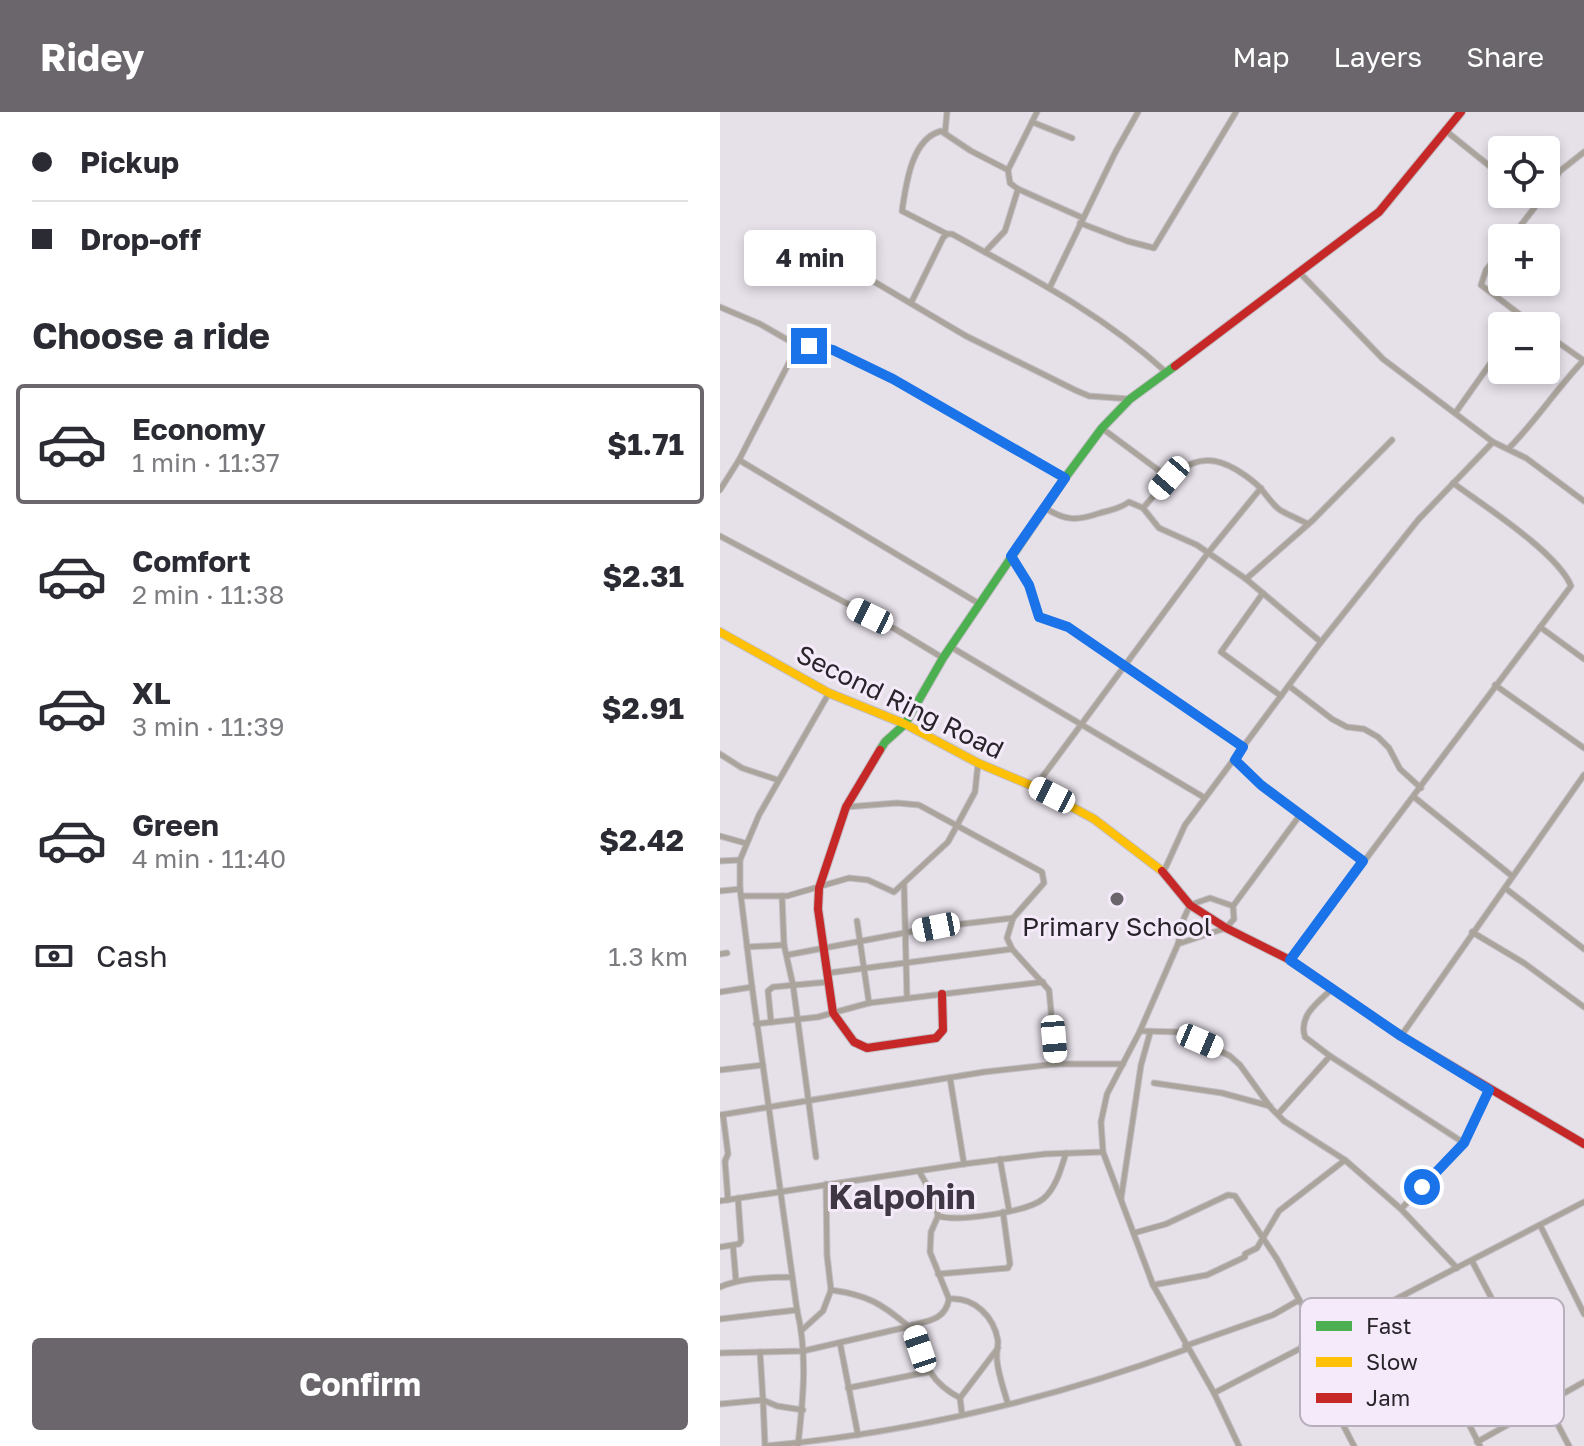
<!DOCTYPE html>
<meta charset="utf-8">
<style>
:root{--surface:#fff;--page:#f7f7f7;--text:#2b2b33;--muted:#7c7c81;--line:#e1e1e2;--accent:#6a666c}
body{margin:0;font-family:"Golos Text",sans-serif;background:var(--page);color:var(--text);height:100vh;display:flex;flex-direction:column;font-size:30px;white-space:nowrap}
*{box-sizing:border-box;margin:0}
p{font-size:26px;color:var(--muted)}
.icon{flex:none;width:44px;height:44px;fill:none;stroke:currentColor;stroke-width:2;stroke-linecap:round;stroke-linejoin:round}
.map{position:relative;flex:1;overflow:hidden}
.drawer{display:flex;flex-direction:column;background:var(--surface);width:720px}
.drawer>*{flex:none}
.banner{display:grid;align-content:center;height:176px;padding:0 32px;background:var(--surface)}
.buttons{position:absolute;left:768px;top:24px;display:grid;gap:16px}
.buttons a{display:grid;place-items:center;width:72px;height:72px;border-radius:8px;background:var(--surface);box-shadow:0 4px 12px #0003;font-size:40px}
.end{position:absolute;width:36px;height:36px;margin:-18px;border:10px solid #1a73e8;background:#fff;box-shadow:0 0 0 4px #fff}
.from{border-radius:50%}
.bubble{position:absolute;height:56px;border-radius:8px;background:var(--surface);box-shadow:0 4px 12px #0003;font-size:26px;font-weight:700;line-height:56px;text-align:center}
.car{position:absolute;width:24px;height:48px;margin:-24px -12px;border-radius:10px;box-shadow:0 0 6px 2px #0007;background:linear-gradient(#fff 24%,#345 0 40%,#fff 0 76%,#345 0 86%,#fff 0)}
.banner b{display:flex;align-items:center;gap:28px;height:76px;font-size:30px}
.banner b+b{border-top:2px solid var(--line)}
.banner i{width:20px;height:20px;background:var(--text)}
ul{padding:0;list-style:none}
li{display:flex;align-items:center;gap:24px;height:120px;margin:0 16px 12px;padding:0 16px;border:4px solid transparent;border-radius:8px}
li div{flex:1}
li b{display:block;font-size:30px}
li em{font-style:normal;font-weight:700}
li.selected{border-color:var(--accent)}
li>.icon{width:72px;height:72px;stroke-width:1.5}
h2{padding:0 32px;font-size:36px;line-height:96px}
.pay{display:flex;align-items:center;gap:20px;height:88px;padding:0 32px;font-size:30px}
.pay p{margin-inline-start:auto}
.action{display:flex;gap:16px;margin-top:auto;padding:16px 32px}
.action a{flex:1;height:92px;border-radius:8px;background:var(--accent);color:#fff;font-size:32px;font-weight:700;line-height:92px;text-align:center}
header{display:flex;align-items:center;gap:48px;box-sizing:border-box;height:112px;padding:0 40px;background:var(--accent);color:#fff}
header strong{font-size:38px}
nav{display:flex;gap:44px;margin-inline-start:auto;font-size:28px}
main{display:flex;flex:1;min-height:0}
.map>svg:first-child{display:block}
.lines{fill:none;stroke-linecap:round;stroke-linejoin:round}
.street-casing{stroke:#c3bfc5;stroke-width:7}
.fast-casing{stroke:#c3bfc5;stroke-width:10}
.slow-casing{stroke:#c3bfc5;stroke-width:10}
.jam-casing{stroke:#c3bfc5;stroke-width:10}
.street{stroke:#aaa49c;stroke-width:5}
.fast{stroke:#4caf50;stroke-width:8}
.slow{stroke:#ffc107;stroke-width:8}
.jam{stroke:#c62828;stroke-width:8}
.route{stroke:#1a73e8;stroke-width:10}
.poi-dot{fill:#6a666c;stroke:#f4eafa;stroke-width:3}
.labels{text-anchor:middle;stroke-width:6;stroke-linejoin:round;paint-order:stroke}
.street-label{font-size:26px;fill:#28242a;stroke:#f4eafa}
.poi-label{font-size:26px;fill:#28242a;stroke:#f4eafa}
.district-label{font-size:34px;font-weight:bold;fill:#3f3743;stroke:#f4eafa}
.key{fill:#f4eafa;stroke:#b7afbc;stroke-width:2}
.key-label{font-size:22px;fill:#28242a}
</style>
<header>
<strong>Ridey</strong>
<nav><a>Map</a><a>Layers</a><a>Share</a></nav>
</header>
<main>
<section class="drawer">
<div class="banner">
<b><i class="from"></i>Pickup</b>
<b><i></i>Drop-off</b>
</div>
<h2>Choose a ride</h2>
<ul>
<li class="selected"><svg class="icon" aria-label="car" viewBox="0 0 24 24"><path d="M5 17H2v-5l4-1 3-4h7l3 4 3 1v5h-3M9 17h6M6 11h13"/><circle cx="7" cy="17" r="2"/><circle cx="17" cy="17" r="2"/></svg><div><b>Economy</b><p>1 min · 11:37</p></div><em>$1.71</em></li>
<li><svg class="icon" aria-label="car" viewBox="0 0 24 24"><path d="M5 17H2v-5l4-1 3-4h7l3 4 3 1v5h-3M9 17h6M6 11h13"/><circle cx="7" cy="17" r="2"/><circle cx="17" cy="17" r="2"/></svg><div><b>Comfort</b><p>2 min · 11:38</p></div><em>$2.31</em></li>
<li><svg class="icon" aria-label="car" viewBox="0 0 24 24"><path d="M5 17H2v-5l4-1 3-4h7l3 4 3 1v5h-3M9 17h6M6 11h13"/><circle cx="7" cy="17" r="2"/><circle cx="17" cy="17" r="2"/></svg><div><b>XL</b><p>3 min · 11:39</p></div><em>$2.91</em></li>
<li><svg class="icon" aria-label="car" viewBox="0 0 24 24"><path d="M5 17H2v-5l4-1 3-4h7l3 4 3 1v5h-3M9 17h6M6 11h13"/><circle cx="7" cy="17" r="2"/><circle cx="17" cy="17" r="2"/></svg><div><b>Green</b><p>4 min · 11:40</p></div><em>$2.42</em></li>
</ul>
<div class="pay"><svg class="icon" aria-label="cash" viewBox="0 0 24 24"><path d="M3 7h18v10H3z"/><circle cx="12" cy="12" r="2"/></svg>Cash<p>1.3 km</p></div>
<div class="action"><a>Confirm</a></div>
</section>
<div class="map">
<svg width="864" height="1334" viewBox="0 0 864 1334">
<rect width="100%" height="100%" fill="#e6e0e8"/>
<g class="lines">
<defs>
<g id="street">
<path d="M317 0 288 58 290 71 298 77 363 106"/>
<path d="M312 10 352 26"/>
<path d="M726 19 782 64"/>
<path d="M225 21 227 0"/>
<path d="M826 80 840 59 864 40"/>
<path d="M805 82 818 92"/>
<path d="M360 111 407 129 434 136 516 0"/>
<path d="M227 122 182 99C186 73 191 27 221 19L251 39 288 58"/>
<path d="M791 126 825 82"/>
<path d="M782 138 766 158 761 173 815 214"/>
<path d="M265 140 285 119 298 77"/>
<path d="M131 156 246 224 355 278 369 284 410 287"/>
<path d="M330 175 395 41 418 0"/>
<path d="M191 191 223 126 227 122H232C308 164 381 201 446 260"/>
<path d="M0 195 40 212 80 235"/>
<path d="M797 214 803 206"/>
<path d="M826 222 863 248"/>
<path d="M736 300 782 235"/>
<path d="M383 317 449 366"/>
<path d="M773 330 806 346 864 389"/>
<path d="M789 336C816 309 837 276 864 248"/>
<path d="M19 348 258 491"/>
<path d="M0 378 19 348 75 239 80 235 89 234 113 238 173 267 344 366"/>
<path d="M325 396C346 409 357 409 380 401 391 398 399 397 409 390L423 396 439 416 477 433 526 467 601 530"/>
<path d="M423 396C460 354 482 327 535 371 544 378 550 391 560 398 568 403 579 407 588 412"/>
<path d="M0 424 175 517 223 546"/>
<path d="M291 444 309 473 319 505 348 515 523 635"/>
<path d="M526 467 593 408 672 328"/>
<path d="M543 481 501 540 561 584"/>
<path d="M820 515 864 547"/>
<path d="M231 535 485 686"/>
<path d="M775 573 864 636"/>
<path d="M569 574 612 607 627 615 644 617 658 625 669 636 680 657 701 676"/>
<path d="M0 642 22 656 58 668"/>
<path d="M516 648 541 673 643 749"/>
<path d="M315 675 488 441 541 376"/>
<path d="M694 685 792 764"/>
<path d="M126 695 177 691 199 693 322 760 324 771 293 806 287 826 292 837 329 878 336 952"/>
<path d="M0 724 25 731"/>
<path d="M20 748 39 703 109 581"/>
<path d="M0 749 20 748V777L32 875"/>
<path d="M444 759 465 713 601 530 698 408 773 330 663 247 580 161"/>
<path d="M184 772 187 886"/>
<path d="M785 776 864 837"/>
<path d="M0 779 20 777"/>
<path d="M22 784H67L129 766 148 768 174 780 228 730 255 680 258 652"/>
<path d="M62 784 64 833 73 873 96 1045"/>
<path d="M513 794 490 786 470 793 464 806 458 832 420 919 387 982 381 1010 383 1040 433 1173 494 1281 519 1334"/>
<path d="M137 809 149 891"/>
<path d="M752 820 804 851 864 895"/>
<path d="M458 832 506 816 514 807 513 794 580 703"/>
<path d="M27 835 64 833"/>
<path d="M0 842 7 841"/>
<path d="M67 843 216 815 293 806"/>
<path d="M570 848 851 474C838 441 763 393 733 371"/>
<path d="M108 861 292 837"/>
<path d="M612 877C598 890 578 904 585 925L610 944 744 1031"/>
<path d="M0 880 32 875 77 1198C88 1242 83 1288 78 1333"/>
<path d="M51 910 48 879 53 875 108 870"/>
<path d="M36 912 98 905 149 891 323 870"/>
<path d="M420 919 460 920 510 944 520 953 551 996 564 1009 625 1048 681 1097 737 1156"/>
<path d="M681 924 864 663"/>
<path d="M0 958 43 953"/>
<path d="M230 966 244 1052"/>
<path d="M434 971 502 981 550 994"/>
<path d="M558 1002 610 944"/>
<path d="M0 1003 264 960 336 952H403"/>
<path d="M3 1003 8 1042 5 1049 8 1088"/>
<path d="M280 1047 289 1098"/>
<path d="M199 1059 214 1086 218 1104 211 1120 210 1140 229 1187"/>
<path d="M401 1087 421 953 430 921"/>
<path d="M0 1089 244 1052 325 1042 383 1040"/>
<path d="M681 1097 744 1031 769 978"/>
<path d="M218 1104C238 1110 307 1100 323 1087 336 1076 341 1057 346 1041"/>
<path d="M820 1113 864 1202"/>
<path d="M414 1121 446 1112 508 1083 515 1084 557 1147 599 1224"/>
<path d="M13 1134 16 1169"/>
<path d="M0 1135 19 1132 21 1129 18 1086"/>
<path d="M752 1149 849 1334"/>
<path d="M218 1162 288 1156 290 1152 283 1100"/>
<path d="M433 1173 487 1163 525 1145V1142L537 1136 559 1099 625 1048"/>
<path d="M0 1175C23 1165 47 1166 72 1165"/>
<path d="M111 1178C147 1183 161 1191 188 1214 207 1209 225 1209 229 1187 254 1185 274 1204 278 1229 278 1235 276 1242 277 1248 278 1262 284 1278 288 1292"/>
<path d="M684 1184 760 1334"/>
<path d="M0 1207 77 1198"/>
<path d="M192 1213C204 1247 206 1268 240 1286L242 1302"/>
<path d="M82 1218 103 1199 111 1178 107 1143 106 1072"/>
<path d="M120 1231 138 1323"/>
<path d="M582 1233 634 1334"/>
<path d="M465 1234 553 1203 579 1188"/>
<path d="M40 1240 43 1288 57 1294 83 1298"/>
<path d="M0 1241 83 1239 187 1215"/>
<path d="M128 1276 208 1260"/>
<path d="M494 1281 864 1090"/>
<path d="M240 1286 278 1236"/>
<path d="M0 1292 43 1288 45 1334C188 1321 332 1287 467 1237"/>
<path d="M757 1330 864 1270"/>
</g>
<path id="fast" d="M160 638 165 630 185 612 223 546 345 366 382 316 410 287 455 254"/>
<path id="slow" d="M0 520 109 581 185 612 258 651 315 675 374 707 442 759"/>
<g id="jam">
<path d="M455 254 659 100 741 0"/>
<path d="M160 638 126 695 99 776 98 797 113 901 134 930 147 936 216 926 223 918 222 882"/>
<path d="M442 759 470 793 506 816 570 848 681 924 864 1032"/>
</g>
</defs>
<!-- street casing -->
<use href="#street" class="street-casing"/>
<!-- fast casing -->
<use href="#fast" class="fast-casing"/>
<!-- slow casing -->
<use href="#slow" class="slow-casing"/>
<!-- jam casing -->
<use href="#jam" class="jam-casing"/>
<!-- street -->
<use href="#street" class="street"/>
<!-- fast -->
<use href="#fast" class="fast"/>
<!-- slow -->
<use href="#slow" class="slow"/>
<!-- jam -->
<use href="#jam" class="jam"/>
</g>
<g class="lines">
<!-- route -->
<path class="route" d="M89 234 113 238 173 267 345 366 291 444 309 473 319 505 348 515 523 635 515 648 541 673 643 749 570 848 681 924 769 978 744 1031 702 1075"/>
</g>
<!-- markers -->
<circle class="poi-dot" cx="397" cy="787" r="8"/>
<g class="labels">
<!-- street labels -->
<g class="street-label">
<text transform="translate(180 590) rotate(26)" y="9">Second Ring Road</text>
</g>
<!-- poi labels -->
<g class="poi-label">
<text x="397" y="824">Primary School</text>
</g>
<!-- district labels -->
<g class="district-label">
<text x="182" y="1097">Kalpohin</text>
</g>
</g>
<!-- legend -->
<rect x="580" y="1186" width="264" height="128" rx="12" class="key"/>
<rect x="596" y="1209" width="36" height="10" fill="#4caf50"/>
<rect x="596" y="1245" width="36" height="10" fill="#ffc107"/>
<rect x="596" y="1281" width="36" height="10" fill="#c62828"/>
<g class="key-label">
<text x="646" y="1222">Fast</text>
<text x="646" y="1258">Slow</text>
<text x="646" y="1294">Jam</text>
</g>
</svg>
<div class="buttons">
<a><svg class="icon" aria-label="locate" viewBox="0 0 24 24"><circle cx="12" cy="12" r="6"/><path d="M12 2v4M12 18v4M2 12h4M18 12h4"/></svg></a>
<a>+</a>
<a>−</a>
</div>
<i class="end from" style="left:702px;top:1075px"></i>
<i class="end" style="left:89px;top:234px"></i>
<div class="bubble" style="left:24px;top:118px;width:132px">4 min</div>
<i class="car" style="left:449px;top:366px;rotate:221deg"></i>
<i class="car" style="left:150px;top:504px;rotate:296deg"></i>
<i class="car" style="left:332px;top:683px;rotate:297deg"></i>
<i class="car" style="left:216px;top:815px;rotate:259deg"></i>
<i class="car" style="left:334px;top:927px;rotate:175deg"></i>
<i class="car" style="left:480px;top:929px;rotate:113deg"></i>
<i class="car" style="left:200px;top:1237px;rotate:341deg"></i>
</div>
</main>
